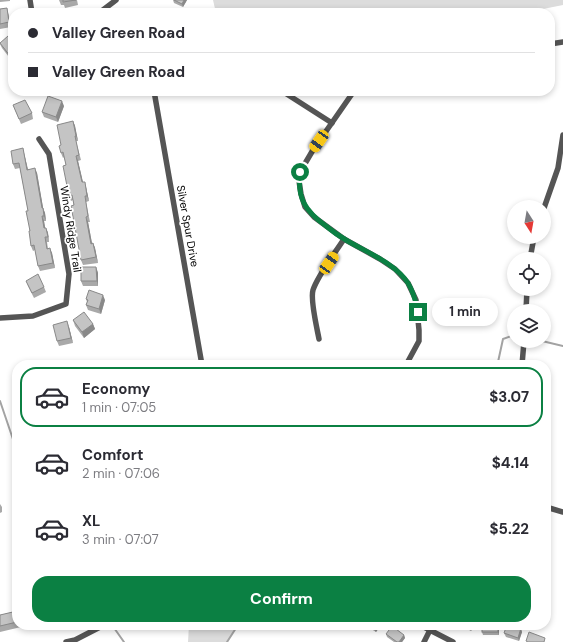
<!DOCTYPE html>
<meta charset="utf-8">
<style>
:root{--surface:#fff;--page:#f7f7f7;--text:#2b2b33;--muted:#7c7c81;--line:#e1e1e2;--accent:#0b8043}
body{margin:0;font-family:"DM Sans",sans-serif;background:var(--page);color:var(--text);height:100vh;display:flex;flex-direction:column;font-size:15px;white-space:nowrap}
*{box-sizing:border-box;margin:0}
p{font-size:13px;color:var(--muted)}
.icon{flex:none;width:22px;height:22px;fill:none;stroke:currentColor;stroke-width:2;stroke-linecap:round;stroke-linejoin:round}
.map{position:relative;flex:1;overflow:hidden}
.sheet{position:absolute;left:12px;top:360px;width:539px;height:270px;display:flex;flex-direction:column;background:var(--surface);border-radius:16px;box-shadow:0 2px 6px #0003}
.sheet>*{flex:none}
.top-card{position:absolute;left:8px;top:8px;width:547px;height:88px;border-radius:16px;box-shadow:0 2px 6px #0003;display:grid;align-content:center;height:88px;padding:0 20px;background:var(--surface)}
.needle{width:26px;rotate:169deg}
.buttons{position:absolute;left:507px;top:200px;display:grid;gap:8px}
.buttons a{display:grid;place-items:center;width:44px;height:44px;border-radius:50%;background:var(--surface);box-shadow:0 2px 6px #0003;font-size:20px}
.end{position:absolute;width:18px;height:18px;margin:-9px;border:5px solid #0b8043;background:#fff;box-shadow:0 0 0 2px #fff}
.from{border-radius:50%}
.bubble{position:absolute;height:28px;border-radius:14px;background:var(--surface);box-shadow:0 2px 6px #0003;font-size:13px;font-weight:700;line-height:28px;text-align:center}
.car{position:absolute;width:12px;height:24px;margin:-12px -6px;border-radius:5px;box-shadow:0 0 3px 1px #0007;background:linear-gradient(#f5c518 24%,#345 0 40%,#f5c518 0 76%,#345 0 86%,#f5c518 0)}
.top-card b{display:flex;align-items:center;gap:14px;height:38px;font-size:15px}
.top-card b+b{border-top:1px solid var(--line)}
.top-card i{width:10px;height:10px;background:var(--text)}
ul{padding:7px 0 0;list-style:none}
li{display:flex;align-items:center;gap:12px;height:60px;margin:0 8px 6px;padding:0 12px;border:2px solid transparent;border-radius:16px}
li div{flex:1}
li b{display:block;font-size:15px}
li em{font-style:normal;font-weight:700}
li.on{border-color:var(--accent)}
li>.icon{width:36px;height:36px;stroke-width:1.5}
.button{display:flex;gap:8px;margin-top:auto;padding:8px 20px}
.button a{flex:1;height:46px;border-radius:16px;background:var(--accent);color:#fff;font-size:16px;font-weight:700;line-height:46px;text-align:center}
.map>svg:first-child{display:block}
.green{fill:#dcdcdc}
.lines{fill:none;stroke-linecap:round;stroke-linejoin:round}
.stream{stroke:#a3a3a3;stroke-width:2}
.minor{stroke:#555;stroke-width:5.5}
.wall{fill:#a9a9a9}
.shaded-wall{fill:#898989}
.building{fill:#c4c4c4;stroke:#898989}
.route{stroke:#0b8043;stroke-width:5}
.labels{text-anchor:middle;stroke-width:3.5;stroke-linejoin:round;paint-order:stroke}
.street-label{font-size:11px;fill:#000;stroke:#fff}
</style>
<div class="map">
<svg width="563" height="642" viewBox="0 0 563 642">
<rect width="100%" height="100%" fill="#fff"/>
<!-- green -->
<g class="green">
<path d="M213 0H563V5L523 13H216Z"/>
<path d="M189 625H238L227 642H188Z"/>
</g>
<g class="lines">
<!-- stream -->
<g class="stream">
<path d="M542 341 563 346"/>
<path d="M494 365 498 362 503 339 514 335"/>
<path d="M0 401 17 451"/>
<path d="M112 625 124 642"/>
<path d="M227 642 238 625"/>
</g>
<!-- minor -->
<g class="minor">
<path d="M30 0 32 13"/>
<path d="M99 13 116 0"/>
<path d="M550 44 563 42"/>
<path d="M154 91 202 365"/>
<path d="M282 91 332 123"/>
<path d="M354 91 313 150 300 172 299 181 301 194 305 207 314 217 344 239 380 259 395 269 408 283 416 300 419 330V341L406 365"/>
<path d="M544 208 558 168 563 135"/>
<path d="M530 259 534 237"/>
<path d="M526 311 527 289"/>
<path d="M0 318 33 316 66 304 69 274 49 154 39 139"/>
<path d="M319 339C317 328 310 300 313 290 318 275 335 253 344 239"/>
<path d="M522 365 524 341"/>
<path d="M546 507 563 512"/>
<path d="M420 625 453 642"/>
<path d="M66 642 75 640 104 625"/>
<path d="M424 642 430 630"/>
</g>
</g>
<!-- wall -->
<g class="wall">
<path d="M0 0H10V1L0 2Z"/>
<path d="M59 0H77L78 5 65 8 64 5H61Z"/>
<path d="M173 0H187L183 7 174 3Z"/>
<path d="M7 8 8 13 11 27 0 29V9Z"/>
<path d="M8 36 12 61 2 48 0 44Z"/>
<path d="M13 105 32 113 33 119 21 124Z"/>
<path d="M64 106 58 122 44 117 42 112Z"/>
<path d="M73 121 75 126 78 141H76L81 160 78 161 83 182 86 187 89 201 86 202 90 222H88L92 243H93L95 248 98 263 83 265 81 260 73 200 71 201 69 196 66 165 64 157 63 158 61 153Z"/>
<path d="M23 148 24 153 28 169 37 173 43 208 45 213 46 221H44L45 228H46L48 233 49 242H47L48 249 52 253 55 268 40 271 38 266 35 250 33 251 31 246 28 211 20 168 15 169 13 164Z"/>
<path d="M96 267 98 273V286H83L81 281Z"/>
<path d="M26 281 44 287 46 292 34 298 28 286Z"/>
<path d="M86 299 105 300 101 314 88 310 86 305 87 302Z"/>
<path d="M73 320 93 324 95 329 84 338 75 326Z"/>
<path d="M69 327 73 343 59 346 57 341Z"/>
<path d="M0 504 2 507V512L0 513Z"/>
<path d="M17 611V625H21V627L0 632V615Z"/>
<path d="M365 625H381L376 632Z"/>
<path d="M459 625H474L471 631Z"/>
<path d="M482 625H499V635H483L482 632Z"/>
<path d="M522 632 519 641 506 637 504 633Z"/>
<path d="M386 634 404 635 405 638 402 642H394L387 637Z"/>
</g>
<!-- shaded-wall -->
<g class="shaded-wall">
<path d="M184 0H187L183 7 182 4Z"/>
<path d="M7 8 8 13 11 27 9 22Z"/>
<path d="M13 53V60L12 61 10 56Z"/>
<path d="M62 101 64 106 58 122 56 117Z"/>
<path d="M73 121 75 126 78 141 76 136Z"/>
<path d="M23 148 24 153 29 175 27 170Z"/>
<path d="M76 156 78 161 84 187 82 182Z"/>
<path d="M35 168 37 173 44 213 42 208Z"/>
<path d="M85 182 86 187 89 201 87 196Z"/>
<path d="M43 208 45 213 46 221 44 216Z"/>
<path d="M42 216 44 221 46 233 44 228Z"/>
<path d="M86 217 88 222 93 249 91 244Z"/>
<path d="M46 228 48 233 49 242 48 237Z"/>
<path d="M93 243 95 248 98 263 96 257Z"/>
<path d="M50 248 52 253 55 268 53 263Z"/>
<path d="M96 267 98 273V286L97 281Z"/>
<path d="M103 295 105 300 101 314 99 309Z"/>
<path d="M67 321 69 327 73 343 71 338Z"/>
<path d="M93 324 95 329 84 338 82 332Z"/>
<path d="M377 625H381L376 632 374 629Z"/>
<path d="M471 625H474L471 631 470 627Z"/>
<path d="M498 625H499V635L498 632Z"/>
<path d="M521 628 522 632 519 641 518 638Z"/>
<path d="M404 635 405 638 402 642H399Z"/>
</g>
<!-- building -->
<g class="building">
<path d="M63 0H76L63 2Z"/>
<path d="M174 0H184L182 4Z"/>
<path d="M7 8 9 22 0 24V9Z"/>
<path d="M130 10 132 13H125Z"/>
<path d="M8 36 13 42V53L10 56 0 43Z"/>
<path d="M48 96 62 101 56 117 42 112Z"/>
<path d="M25 100 32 113 19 119 13 105Z"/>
<path d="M73 121 76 136H75L79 155 76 156 82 182H85L87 196H85L88 216 86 217 91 244 93 243 96 257 81 260 71 206 74 205 72 195 69 196 63 166 66 165 63 152 61 153 59 146 61 145 57 125Z"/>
<path d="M23 148 27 170 35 168 42 208H43L44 216H42L44 228H46L48 237H45L47 249 50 248 53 263 38 266 34 245 31 246 29 231H30L26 211H28L19 163 13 164 11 151Z"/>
<path d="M81 267H96L97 281H81Z"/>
<path d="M38 274 44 287 32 293 26 281Z"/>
<path d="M89 290 103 295 99 309 86 305 88 300 86 299Z"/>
<path d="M84 312 93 324 82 332 73 320Z"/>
<path d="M67 321 71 338 57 341 53 325Z"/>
<path d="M17 611V622L0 626V615Z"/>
<path d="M369 625H377L374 629Z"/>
<path d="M465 625H471L470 627Z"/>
<rect x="482" y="625" width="16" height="7"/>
<path d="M507 625H511L521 628 518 638 504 633Z"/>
<path d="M392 626 404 635 399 642H397L386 634Z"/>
<path d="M529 632 545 638 544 642H528L526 641Z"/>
</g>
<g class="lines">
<!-- route -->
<path class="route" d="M300 172C297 198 305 211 326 226 332 231 339 236 346 240 366 252 395 263 408 283 413 291 416 302 418 312"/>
</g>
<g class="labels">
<!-- street labels -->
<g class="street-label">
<text transform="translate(188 226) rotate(80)" y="4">Silver Spur Drive</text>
<text transform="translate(71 229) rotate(81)" y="4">Windy Ridge Trail</text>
</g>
</g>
</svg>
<div class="buttons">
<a><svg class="needle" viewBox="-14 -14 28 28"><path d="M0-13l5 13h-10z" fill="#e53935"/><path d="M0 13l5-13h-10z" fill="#7c7c81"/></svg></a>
<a><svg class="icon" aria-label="locate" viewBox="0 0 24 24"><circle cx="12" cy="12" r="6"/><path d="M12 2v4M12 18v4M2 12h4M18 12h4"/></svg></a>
<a><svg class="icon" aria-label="layers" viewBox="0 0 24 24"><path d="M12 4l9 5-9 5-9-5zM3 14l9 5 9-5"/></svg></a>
</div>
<i class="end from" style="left:300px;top:172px"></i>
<i class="end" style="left:418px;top:312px"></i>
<div class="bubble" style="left:432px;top:298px;width:66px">1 min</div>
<i class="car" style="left:319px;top:141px;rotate:215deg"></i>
<i class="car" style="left:329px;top:263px;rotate:34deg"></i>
<div class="top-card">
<b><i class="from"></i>Valley Green Road</b>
<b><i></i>Valley Green Road</b>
</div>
<section class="sheet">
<ul>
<li class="on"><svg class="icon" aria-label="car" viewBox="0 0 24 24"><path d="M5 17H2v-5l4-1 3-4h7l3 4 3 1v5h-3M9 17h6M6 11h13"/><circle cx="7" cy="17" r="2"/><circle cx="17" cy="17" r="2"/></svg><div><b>Economy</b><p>1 min · 07:05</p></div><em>$3.07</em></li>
<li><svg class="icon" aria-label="car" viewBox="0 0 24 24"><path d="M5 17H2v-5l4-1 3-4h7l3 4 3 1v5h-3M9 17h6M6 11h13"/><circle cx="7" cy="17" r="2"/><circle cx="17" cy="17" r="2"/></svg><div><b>Comfort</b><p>2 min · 07:06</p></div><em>$4.14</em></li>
<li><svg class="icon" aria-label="car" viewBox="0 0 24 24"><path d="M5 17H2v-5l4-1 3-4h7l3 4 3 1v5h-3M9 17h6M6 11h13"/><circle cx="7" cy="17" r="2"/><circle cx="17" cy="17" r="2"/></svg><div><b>XL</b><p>3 min · 07:07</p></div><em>$5.22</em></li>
</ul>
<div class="button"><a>Confirm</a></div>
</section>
</div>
